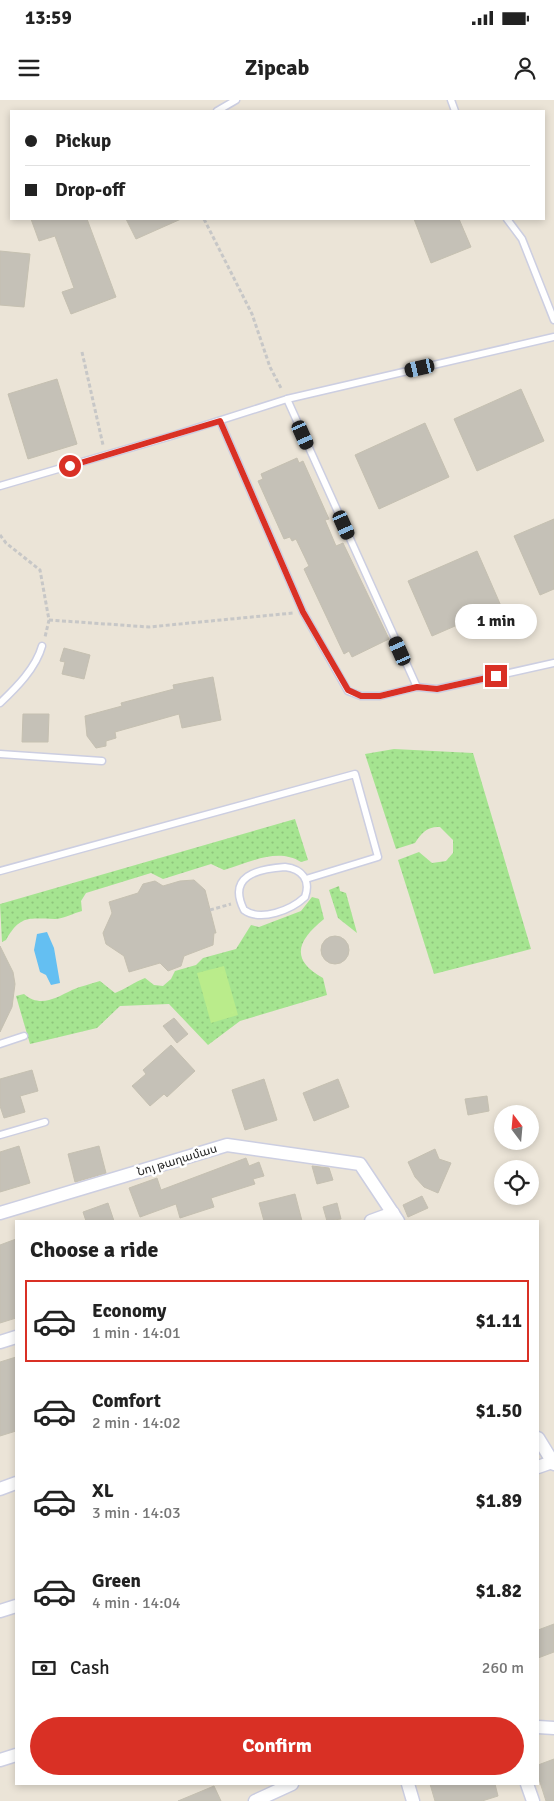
<!DOCTYPE html>
<meta charset="utf-8">
<style>
:root{--surface:#fff;--page:#f6f6f6;--text:#222;--muted:#767676;--line:#e0e0e0;--accent:#d93025}
body{margin:0;font-family:Signika,"Noto Sans Armenian",sans-serif;background:var(--page);color:var(--text);height:100vh;display:flex;flex-direction:column;font-size:19px;white-space:nowrap}
*{box-sizing:border-box;margin:0}
p{font-size:16px;color:var(--muted)}
.icon{flex:none;width:28px;height:28px;fill:none;stroke:currentColor;stroke-width:2;stroke-linecap:round;stroke-linejoin:round}
.map{position:relative;flex:1;overflow:hidden}
.side{position:absolute;left:15px;top:1120px;width:524px;height:565px;display:flex;flex-direction:column;background:var(--surface);border-radius:0px;box-shadow:0 2px 8px #0003}
.side>*{flex:none}
.top-card{position:absolute;left:10px;top:10px;width:535px;height:110px;border-radius:0px;box-shadow:0 2px 8px #0003;display:grid;align-content:center;height:110px;padding:0 15px;background:var(--surface)}
.needle{width:32px;rotate:344deg}
.controls{position:absolute;left:494px;top:1005px;display:grid;gap:10px}
.controls a{display:grid;place-items:center;width:45px;height:45px;border-radius:50%;background:var(--surface);box-shadow:0 2px 8px #0003;font-size:25px}
.end{position:absolute;width:22px;height:22px;margin:-11px;border:6px solid #d93025;background:#fff;box-shadow:0 0 0 2px #fff}
.from{border-radius:50%}
.bubble{position:absolute;height:35px;border-radius:18px;background:var(--surface);box-shadow:0 2px 8px #0003;font-size:16px;font-weight:800;line-height:35px;text-align:center}
.car{position:absolute;width:15px;height:30px;margin:-15px -8px;border-radius:6px;box-shadow:0 0 4px 1px #0007;background:linear-gradient(#222 24%,#8ab4d8 0 40%,#222 0 76%,#8ab4d8 0 86%,#222 0)}
.top-card b{display:flex;align-items:center;gap:18px;height:48px;font-size:19px}
.top-card b+b{border-top:1px solid var(--line)}
.top-card i{width:12px;height:12px;background:var(--text)}
ul{padding:0;list-style:none}
li{display:flex;align-items:center;gap:15px;height:82px;margin:0 10px 8px;padding:0 5px;border:2px solid transparent;border-radius:0px}
li div{flex:1}
li b{display:block;font-size:19px}
li em{font-style:normal;font-weight:800}
li.selected{border-color:var(--accent)}
li>.icon{width:45px;height:45px;stroke-width:1.5}
h2{padding:0 15px;font-size:22px;line-height:60px}
.pay{display:flex;align-items:center;gap:12px;height:55px;padding:0 15px;font-size:19px}
.pay p{margin-inline-start:auto}
.button{display:flex;gap:10px;margin-top:auto;padding:10px 15px}
.button a{flex:1;height:58px;border-radius:30px;background:var(--accent);color:#fff;font-size:20px;font-weight:800;line-height:58px;text-align:center}
.status{display:flex;justify-content:space-between;align-items:center;height:35px;padding:0 25px;background:var(--surface);direction:ltr}
.status svg{height:14px;fill:currentColor}
header{display:flex;justify-content:space-between;align-items:center;height:65px;padding:0 15px;background:var(--surface);font-size:22px;font-weight:800}
.map>svg:first-child{display:block}
.grass{fill:url(#grass-dots)}
.pitch{fill:#baec8b}
.water{fill:#64bff2}
.building{fill:#c5c1b7;stroke:#c5c0b1}
.lines{fill:none;stroke-linecap:round;stroke-linejoin:round}
.service-casing{stroke:#cccee1;stroke-width:9}
.minor-casing{stroke:#cccee1;stroke-width:15}
.path{stroke:#c7c7c7;stroke-width:3;stroke-dasharray:4 2.5;stroke-linecap:butt}
.service{stroke:#fff;stroke-width:6}
.minor{stroke:#fff;stroke-width:12}
.route{stroke:#d93025;stroke-width:6}
.labels{text-anchor:middle;stroke-width:5;stroke-linejoin:round;paint-order:stroke}
.street-label{font-size:12px;fill:#272727;stroke:#fff}
</style>
<div class="status"><b>13:59</b><svg viewBox="0 0 49 12"><path d="M0 12V9h3v3zM5 12V6h3v6zM10 12V3h3v9zM15 12V0h3v12zM26 1h20v11H26zM47 4h2v5h-2z"/></svg></div>
<header><svg class="icon" aria-label="menu" viewBox="0 0 24 24"><path d="M4 6h16M4 12h16M4 18h16"/></svg>Zipcab<svg class="icon" aria-label="person" viewBox="0 0 24 24"><circle cx="12" cy="8" r="4"/><path d="M4 21q1-7 8-7t8 7"/></svg></header>
<div class="map">
<svg width="554" height="1701" viewBox="0 0 554 1701">
<defs>
<pattern id="grass-dots" width="8" height="8" patternUnits="userSpaceOnUse" patternTransform="scale(1.25)"><rect width="8" height="8" fill="#a5e490"/><path d="M2 2h.1M6 6h.1" fill="none" stroke="#8ec47c" stroke-width="1.8" stroke-linecap="round"/></pattern>
</defs>
<rect width="100%" height="100%" fill="#ebe4d7"/>
<!-- grass -->
<g class="grass">
<path d="M394 649 473 653 531 849 434 874 398 760 419 752 432 763 446 761 453 753V740L440 727C428 726 421 733 415 743L396 749 365 654Z"/>
<path d="M295 719 308 760 301 762C277 747 249 763 224 770L211 764 163 779 151 773 86 793 81 801 82 811C74 813 63 819 55 819 29 819 21 814 6 840L2 842 0 804Z"/>
<path d="M339 786 340 791 346 793 357 833 338 818 329 790Z"/>
<path d="M312 797 319 799 324 819C298 840 289 859 323 878L327 895 240 921 208 945 169 904 120 906 97 928 30 944 16 896 24 894C40 908 56 898 72 890 81 886 91 884 100 881L115 893C126 889 134 882 145 878L154 885 163 886 171 879 175 871 196 865 203 858 236 849 251 825 259 827 301 811Z"/>
</g>
<!-- pitch -->
<path class="pitch" d="M224 866 238 915 211 923 197 873Z"/>
<!-- water -->
<path class="water" d="M47 832 54 848 60 883 51 885 46 875 40 872 34 850 37 834Z"/>
<!-- building -->
<g class="building">
<path d="M31 119H87L116 197 71 214 62 192 74 188 55 136 39 141Z"/>
<path d="M126 119H181L136 139Z"/>
<path d="M414 119H459L471 147 431 163Z"/>
<path d="M0 151 30 154 24 207 0 205Z"/>
<path d="M57 279 77 344 28 359 8 294Z"/>
<path d="M521 289 544 341 477 371 454 319Z"/>
<path d="M425 323 449 377 379 409 355 355Z"/>
<path d="M297 358 299 363 303 361 329 419 325 420 336 446 343 443 389 539 352 557 349 551 344 554 304 469 309 466 296 439 292 441 290 437 284 439 258 381 263 379 261 374Z"/>
<path d="M554 419V489L540 495 514 436Z"/>
<path d="M477 451 501 506 432 536 408 481Z"/>
<path d="M64 548 90 555 84 579 62 574 65 562 60 561Z"/>
<path d="M213 577 221 620 182 628 179 614 115 632 116 638 106 641V646L96 648 87 636 85 616 122 606 121 603 174 589 173 585Z"/>
<path d="M23 614H49L48 642H22Z"/>
<path d="M194 780 205 790 216 833H214L213 845 184 856 181 866 168 871 160 863 129 872 124 856 106 844 103 833 112 813 109 802 138 793 143 784 155 781 163 786 180 781Z"/>
<circle cx="335" cy="850" r="14"/>
<path d="M0 846 13 872 15 884 12 907 0 932Z"/>
<path d="M174 918 188 934 177 943 163 926Z"/>
<path d="M171 945 195 971 167 997 164 994 150 1006 132 986 146 974 143 970Z"/>
<path d="M32 970 38 991 20 996 25 1012 4 1018 0 1006V979Z"/>
<path d="M264 979 277 1020 245 1030 232 990Z"/>
<path d="M338 979 349 1007 314 1021 303 993Z"/>
<path d="M487 996 489 1011 468 1015 465 999Z"/>
<path d="M19 1046 30 1083 0 1092V1052Z"/>
<path d="M99 1046 106 1073 75 1082 68 1054Z"/>
<path d="M435 1049 439 1059 451 1063 438 1093 424 1087 415 1077 408 1062Z"/>
<path d="M246 1058 249 1066 259 1062 264 1076 253 1079 255 1084 211 1098 214 1107 180 1118 176 1104 140 1117 129 1088 157 1078 161 1090Z"/>
<path d="M312 1066 329 1068 333 1080 317 1084Z"/>
<path d="M295 1094 302 1121H264L259 1103Z"/>
<path d="M422 1096 428 1108 408 1117 403 1105Z"/>
<path d="M108 1103 114 1121H86L83 1112Z"/>
<path d="M337 1103 341 1119 327 1121 323 1107Z"/>
<path d="M16 1139V1218L0 1223V1145Z"/>
<path d="M16 1257V1331L0 1336V1262Z"/>
<path d="M554 1524V1552L538 1558V1530Z"/>
<path d="M554 1659V1701H546L538 1676V1665Z"/>
<path d="M430 1684H495L498 1696 482 1701H435Z"/>
<path d="M214 1686 221 1701H178Z"/>
</g>
<g class="lines">
<defs>
<g id="service">
<path d="M451 0 455 11"/>
<path d="M217 11 236 0"/>
<path d="M507 119 522 139 554 220"/>
<path d="M287 299 417 587"/>
<path d="M220 321 303 512 348 591 361 596H380L417 587 437 589 554 563"/>
<path d="M0 386 171 336 287 299 554 237"/>
<path d="M0 603C16 588 36 568 42 546"/>
<path d="M0 654 102 661"/>
<path d="M285 767C302 769 311 780 305 797 291 810 261 822 244 810 227 776 257 769 285 767Z"/>
<path d="M0 771 355 674 378 757 306 779"/>
<path d="M0 944 24 936"/>
<path d="M0 1035 45 1022"/>
</g>
<g id="minor">
<path d="M0 1113 227 1045 360 1064 398 1121"/>
<path d="M371 1121 393 1113"/>
<path d="M0 1242 16 1237"/>
<path d="M538 1338 554 1364"/>
<path d="M538 1367 552 1362"/>
<path d="M0 1389 16 1383"/>
<path d="M0 1511 16 1506"/>
<path d="M538 1627 554 1628"/>
<path d="M0 1660 16 1655"/>
<path d="M408 1684 413 1701"/>
<path d="M527 1684 533 1701"/>
<path d="M255 1701 292 1684"/>
</g>
</defs>
<!-- service casing -->
<use href="#service" class="service-casing"/>
<!-- minor casing -->
<use href="#minor" class="minor-casing"/>
<!-- path -->
<g class="path">
<path d="M204 119 252 214 270 267 282 290"/>
<path d="M82 252 103 345"/>
<path d="M0 435 6 443 40 470 49 520 45 537"/>
<path d="M49 520 149 527 293 513"/>
<path d="M210 810 231 804"/>
</g>
<!-- service -->
<use href="#service" class="service"/>
<!-- minor -->
<use href="#minor" class="minor"/>
</g>
<g class="lines">
<!-- route -->
<path class="route" d="M70 366 220 321 303 512 348 590 361 596H380L417 587 437 589 496 576"/>
</g>
<g class="labels">
<!-- street labels -->
<g class="street-label">
<text transform="translate(177 1060) rotate(-17)" y="4">Նոյ թաղամաս</text>
</g>
</g>
</svg>
<div class="controls">
<a><svg class="needle" viewBox="-14 -14 28 28"><path d="M0-13l5 13h-10z" fill="#e53935"/><path d="M0 13l5-13h-10z" fill="#767676"/></svg></a>
<a><svg class="icon" aria-label="locate" viewBox="0 0 24 24"><circle cx="12" cy="12" r="6"/><path d="M12 2v4M12 18v4M2 12h4M18 12h4"/></svg></a>
</div>
<i class="end from" style="left:70px;top:366px"></i>
<i class="end" style="left:496px;top:576px"></i>
<div class="bubble" style="left:455px;top:504px;width:82px">1 min</div>
<i class="car" style="left:420px;top:268px;rotate:257deg"></i>
<i class="car" style="left:303px;top:335px;rotate:156deg"></i>
<i class="car" style="left:344px;top:425px;rotate:156deg"></i>
<i class="car" style="left:400px;top:551px;rotate:336deg"></i>
<div class="top-card">
<b><i class="from"></i>Pickup</b>
<b><i></i>Drop-off</b>
</div>
<section class="side">
<h2>Choose a ride</h2>
<ul>
<li class="selected"><svg class="icon" aria-label="car" viewBox="0 0 24 24"><path d="M5 17H2v-5l4-1 3-4h7l3 4 3 1v5h-3M9 17h6M6 11h13"/><circle cx="7" cy="17" r="2"/><circle cx="17" cy="17" r="2"/></svg><div><b>Economy</b><p>1 min · 14:01</p></div><em>$1.11</em></li>
<li><svg class="icon" aria-label="car" viewBox="0 0 24 24"><path d="M5 17H2v-5l4-1 3-4h7l3 4 3 1v5h-3M9 17h6M6 11h13"/><circle cx="7" cy="17" r="2"/><circle cx="17" cy="17" r="2"/></svg><div><b>Comfort</b><p>2 min · 14:02</p></div><em>$1.50</em></li>
<li><svg class="icon" aria-label="car" viewBox="0 0 24 24"><path d="M5 17H2v-5l4-1 3-4h7l3 4 3 1v5h-3M9 17h6M6 11h13"/><circle cx="7" cy="17" r="2"/><circle cx="17" cy="17" r="2"/></svg><div><b>XL</b><p>3 min · 14:03</p></div><em>$1.89</em></li>
<li><svg class="icon" aria-label="car" viewBox="0 0 24 24"><path d="M5 17H2v-5l4-1 3-4h7l3 4 3 1v5h-3M9 17h6M6 11h13"/><circle cx="7" cy="17" r="2"/><circle cx="17" cy="17" r="2"/></svg><div><b>Green</b><p>4 min · 14:04</p></div><em>$1.82</em></li>
</ul>
<div class="pay"><svg class="icon" aria-label="cash" viewBox="0 0 24 24"><path d="M3 7h18v10H3z"/><circle cx="12" cy="12" r="2"/></svg>Cash<p>260 m</p></div>
<div class="button"><a>Confirm</a></div>
</section>
</div>
